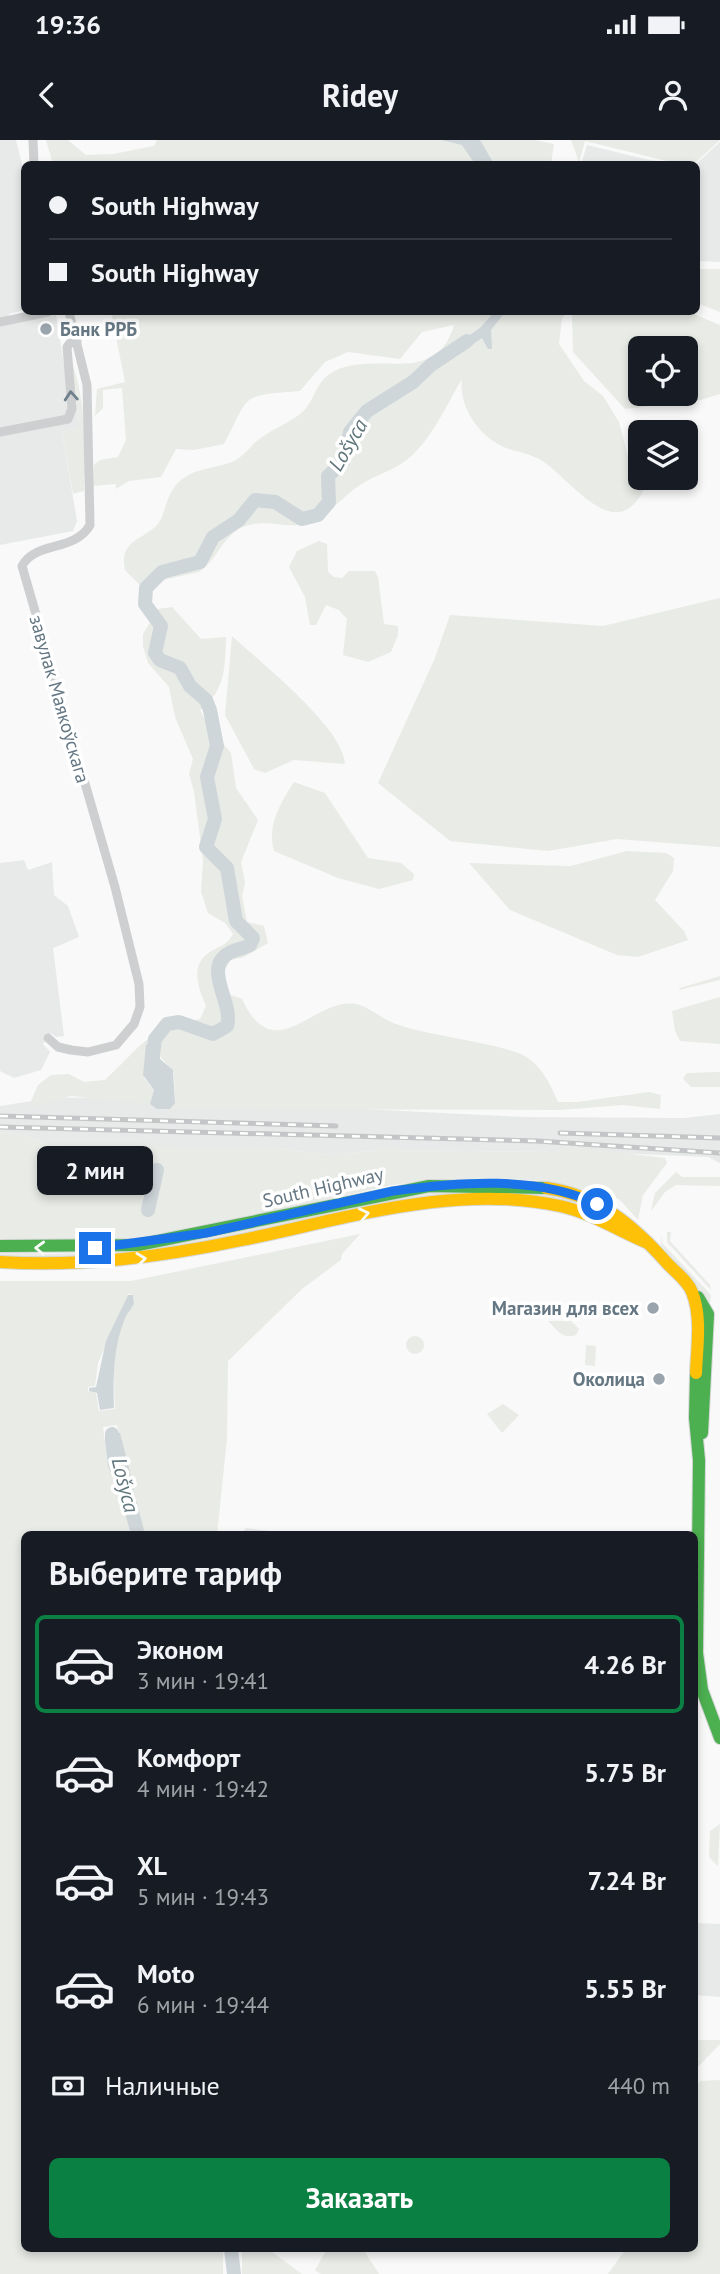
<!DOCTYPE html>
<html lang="ru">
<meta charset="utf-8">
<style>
:root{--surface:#171b24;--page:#242831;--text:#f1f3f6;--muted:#9ea1a6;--line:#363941;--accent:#0b8043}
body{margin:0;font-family:"PT Sans",sans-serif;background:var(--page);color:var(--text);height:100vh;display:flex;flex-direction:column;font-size:26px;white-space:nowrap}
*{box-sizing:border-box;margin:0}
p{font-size:23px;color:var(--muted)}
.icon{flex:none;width:38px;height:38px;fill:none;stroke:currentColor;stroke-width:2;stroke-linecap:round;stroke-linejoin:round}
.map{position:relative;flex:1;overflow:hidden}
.sheet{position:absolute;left:21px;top:1391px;width:677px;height:721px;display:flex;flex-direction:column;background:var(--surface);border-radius:10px;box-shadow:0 4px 10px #0003}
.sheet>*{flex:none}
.banner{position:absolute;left:21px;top:21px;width:679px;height:154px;border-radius:10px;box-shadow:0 4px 10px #0003;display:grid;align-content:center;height:154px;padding:0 28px;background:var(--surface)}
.tools{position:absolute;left:628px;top:196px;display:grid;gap:14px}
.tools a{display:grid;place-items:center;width:70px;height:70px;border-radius:10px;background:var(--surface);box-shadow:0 4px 10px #0003;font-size:35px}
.end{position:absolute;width:32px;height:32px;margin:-16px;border:9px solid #1a73e8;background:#fff;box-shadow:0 0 0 4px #fff}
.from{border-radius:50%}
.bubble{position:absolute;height:49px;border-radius:10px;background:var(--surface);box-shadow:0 4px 10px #0003;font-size:23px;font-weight:600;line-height:49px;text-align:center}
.banner b{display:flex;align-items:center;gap:24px;height:66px;font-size:26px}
.banner b+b{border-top:2px solid var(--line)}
.banner i{width:18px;height:18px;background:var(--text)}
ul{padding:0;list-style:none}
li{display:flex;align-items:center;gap:21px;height:98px;margin:0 14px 10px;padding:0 14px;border:4px solid transparent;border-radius:10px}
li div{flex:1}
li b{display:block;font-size:26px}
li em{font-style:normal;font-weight:600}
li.current{border-color:var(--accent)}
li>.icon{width:63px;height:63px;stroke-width:1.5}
h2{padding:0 28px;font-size:32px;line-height:84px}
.pay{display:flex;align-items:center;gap:18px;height:77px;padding:0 28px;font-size:26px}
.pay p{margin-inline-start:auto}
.button{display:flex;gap:14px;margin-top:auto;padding:14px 28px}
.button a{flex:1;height:80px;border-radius:10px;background:var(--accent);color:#fff;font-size:28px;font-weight:600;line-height:80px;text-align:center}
.status{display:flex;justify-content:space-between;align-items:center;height:49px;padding:0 35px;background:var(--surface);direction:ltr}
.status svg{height:19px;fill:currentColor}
header{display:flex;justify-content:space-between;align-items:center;height:91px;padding:0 28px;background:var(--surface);font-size:32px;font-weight:600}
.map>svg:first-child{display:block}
.built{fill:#e8e9e9}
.green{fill:#e8ebe6;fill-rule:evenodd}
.water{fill:#ced6d9}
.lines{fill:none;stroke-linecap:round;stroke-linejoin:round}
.river{stroke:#ced6d9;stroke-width:14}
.fast-casing{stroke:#d5d6d7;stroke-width:14}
.slow-casing{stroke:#d5d6d7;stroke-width:14}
.street{stroke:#cecfd0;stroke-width:9}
.fast{stroke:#4caf50;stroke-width:12}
.slow{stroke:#ffc107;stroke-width:12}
.rail-casing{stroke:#c3c5c6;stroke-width:5}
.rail{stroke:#fff;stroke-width:2.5;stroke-dasharray:8;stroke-linecap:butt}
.oneway{stroke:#70808b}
.oneway2{stroke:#f6fbf6}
.route{stroke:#1a73e8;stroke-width:9}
.poi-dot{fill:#99a4ac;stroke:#fff;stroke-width:2.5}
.labels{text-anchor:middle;stroke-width:7;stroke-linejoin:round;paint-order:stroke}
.poi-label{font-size:19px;font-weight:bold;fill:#657783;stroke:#fff;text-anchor:end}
.street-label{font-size:19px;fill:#657783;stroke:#fff}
.water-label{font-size:21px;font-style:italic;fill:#60767c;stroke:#fff}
</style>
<div class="status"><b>19:36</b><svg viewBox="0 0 49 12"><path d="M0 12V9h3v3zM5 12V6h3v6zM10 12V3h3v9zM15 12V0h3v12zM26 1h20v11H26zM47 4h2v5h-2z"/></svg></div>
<header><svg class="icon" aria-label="back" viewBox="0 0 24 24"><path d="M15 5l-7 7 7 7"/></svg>Ridey<svg class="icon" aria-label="person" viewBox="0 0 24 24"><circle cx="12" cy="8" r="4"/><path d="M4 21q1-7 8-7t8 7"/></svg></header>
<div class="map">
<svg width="720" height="2134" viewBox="0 0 720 2134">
<rect width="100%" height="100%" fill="#f9f9f9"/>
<!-- built -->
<g class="built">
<path d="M0 0H16L24 32V170L9 174V181L56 175 66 236 73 234 79 284 77 288 62 292 77 381 73 391 0 405Z"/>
<path d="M720 2V122L697 121 696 24Z"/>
<path d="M587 5 645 19 672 24H581Z"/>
<path d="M24 720 28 730 52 722 54 755 68 766 79 797 53 808 64 896 56 897 51 893 43 904 50 912 41 930 14 938 0 931V723Z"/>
<path d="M116 957 525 977 684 978 720 974V1023L708 1017 613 1013 565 1006 558 1012 380 1010 332 1015 272 1008 82 1007 49 1005 23 995 0 992V966L51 958Z"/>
<path d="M246 1388 279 1392 318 1395H239Z"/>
<path d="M695 1783 720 1784V1857L695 1855Z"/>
</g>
<!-- green -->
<g class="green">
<path d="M46 0H68L86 15 113 14 154 6 157 0H535L554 4 551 24H53Z"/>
<path d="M571 0H720L694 24H679L585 1 579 22Z"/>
<path d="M697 129H720V172L697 163Z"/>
<path d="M111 172H569L562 178 559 204 584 241 603 256 619 282 631 327 646 345C618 409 574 343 544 322 532 314 522 313 509 309 481 300 458 267 462 239 445 267 431 302 404 322 388 333 369 337 353 350 339 361 324 380 306 384 285 389 263 378 243 387 222 396 217 421 199 432L140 445 125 430C119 402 139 401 155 387 167 377 164 354 180 341 196 327 216 329 234 321 244 316 250 307 258 300 271 290 286 284 299 275 319 260 312 236 345 227 386 215 437 243 454 185L422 192 400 219 348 212 325 222 300 251C239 256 251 253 224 304L194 310 176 309 161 337 129 341 116 349V344L93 346 94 325 100 320 118 317 126 300 122 248 103 250V268L95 276 97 249 125 242Z"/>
<path d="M579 172H689L720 185V254L700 260 625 269 573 212 572 176ZM686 208V254H640V208Z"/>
<path d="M72 223C87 265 85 307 84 351L73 354 62 292 77 288 79 283Z"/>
<path d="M319 401 327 404 328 432 334 437 342 438 349 431H375L378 437 384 484 398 486V495L391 512 368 522 343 515 347 479 339 470 326 465 316 485H310L305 457 289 427 297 411Z"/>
<path d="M720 458V707L617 699 548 711 450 701 378 643 435 518 450 475 603 486Z"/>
<path d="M172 467 201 499 226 497C225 527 226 550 200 570L209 587 231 613 236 648 258 680 241 722 245 743 242 756 247 782 264 786 268 803 244 817 231 820 219 839 226 853 242 859C275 930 313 857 356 864 370 867 384 881 399 885 425 895 512 905 528 918 544 930 550 944 558 962H577L649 952 661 955 660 969 622 965 561 970 170 969 175 963 174 933 149 903 144 938 154 950 150 964 71 956 35 967 31 961 38 945 51 935 69 934 84 942 105 940C144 904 144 891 200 879L206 866C199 850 190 827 207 814 219 805 226 807 233 794L225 783 208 773 201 752 203 721 194 651 189 634 193 619 175 577 169 547 148 523 143 506V494L158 469Z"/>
<path d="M232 496C260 522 344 588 345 624L294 620 265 633 254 629 225 575Z"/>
<path d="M294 642 325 653 368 718 401 723 414 734 413 740 379 749 338 738 274 711C267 685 280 664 294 642Z"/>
<path d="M627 711 666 713 674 718 673 731 655 760 684 791 688 800 638 817 617 815 510 770 469 723 571 726Z"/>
<path d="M720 836V840L679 850 680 848Z"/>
<path d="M720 857V904L680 901 675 891 672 871Z"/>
<path d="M720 932V947H691L683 939 687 933Z"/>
<path d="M0 992 23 995 49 1005 272 1008 332 1015 380 1010 558 1012 565 1006 665 1018 667 1023 643 1055 638 1080 620 1060 593 1046 590 1051 536 1040H436L393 1045 149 1098 56 1103 0 1100Z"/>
<path d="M676 1032 682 1037H720V1046L676 1045 665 1052 651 1071 655 1053Z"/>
<path d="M425 1052C507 1052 558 1040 630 1090L593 1072 441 1056 161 1112 72 1120 0 1116V1111L47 1114 131 1111Z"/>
<path d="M667 1092H671L670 1101 710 1145 711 1150 667 1102Z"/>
<path d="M661 1093 662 1103 711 1155 710 1163 661 1105Z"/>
<path d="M360 1094 342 1114 341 1120 302 1149 228 1221 227 1298 217 1395H144L117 1285 103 1287 108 1326 114 1341 121 1348 130 1395H24V2109H219L223 2111V2134H0V1141H131ZM128 1154 133 1155 134 1164C132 1169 127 1172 125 1177 111 1207 114 1238 115 1269L99 1271 96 1253 88 1251V1247L95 1246 98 1223Z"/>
<path d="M548 1181H571L579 1189 576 1195C563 1200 557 1190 548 1181Z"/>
<circle cx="415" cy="1205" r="9"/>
<path d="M586 1205 596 1206 595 1226 585 1225Z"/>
<path d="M503 1264 519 1275 502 1293 487 1274Z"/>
<path d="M720 1684 718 1726 709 1717 710 1691Z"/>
<path d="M695 1900H720V1904L695 1930Z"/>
<path d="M720 1940V2134H608L626 2109H695V1948L700 1941Z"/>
<path d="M246 2109H268L302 2134H242V2110Z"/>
<path d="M327 2109H363L379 2134H321L315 2130Z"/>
</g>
<!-- water -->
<g class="water">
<path d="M442 0H480L494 24H475L462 5Z"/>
<path d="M494 172H505L491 190 492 209H488L482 198 463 211 454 212V207L481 187Z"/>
<path d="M151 903 158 908 160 919 173 930 175 963 170 969H157L150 964 154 950 143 935 146 905Z"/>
<path d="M128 1155H133L134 1164C131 1170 127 1173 125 1178 113 1208 113 1237 114 1268L100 1270 97 1253 89 1251V1248L96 1247 106 1201Z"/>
<path d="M120 1293 133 1344 121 1348 114 1341 108 1326 105 1301V1296Z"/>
</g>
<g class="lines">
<!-- river -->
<g class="river">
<path d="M152 923 155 899 167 884 179 882 213 894 227 886C234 863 202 828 229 813 235 809 243 809 250 805L253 798 236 781 227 728 206 707 215 679 207 637 217 606 210 570 206 560 190 546 180 528 160 520 155 513 161 486 145 464 146 448 162 432 200 422 213 397 239 380 255 360 275 362 302 379 318 375 329 362 328 336 343 322 350 292 367 271 413 242 431 225 467 201"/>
<path d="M148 1070 157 1030"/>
<path d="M112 1294 138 1395"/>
<path d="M231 2109 234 2134"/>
</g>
<defs>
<g id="fast">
<path d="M0 1106 138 1105 429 1046 546 1048"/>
<path d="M698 1157 708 1174 702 1293"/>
<path d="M696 1233 695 1278 699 1320 697 1513 702 1550 720 1598"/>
</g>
<g id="slow">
<path d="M546 1048C598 1055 633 1085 667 1123 675 1132 688 1141 692 1152 702 1177 697 1206 696 1233"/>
<path d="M0 1122C82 1127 161 1117 242 1100 345 1079 455 1043 560 1066 592 1073 619 1091 648 1103"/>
</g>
</defs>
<!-- fast casing -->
<use href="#fast" class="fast-casing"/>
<!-- slow casing -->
<use href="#slow" class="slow-casing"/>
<!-- street -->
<g class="street">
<path d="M33 0 34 24"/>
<path d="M0 182 48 172"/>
<path d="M0 292 68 279 72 269 67 207 70 203 77 201"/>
<path d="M48 898 58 907 71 910 88 912 116 905 134 884 140 867 139 844 115 747 22 426C35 401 75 412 90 385L87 245 69 172"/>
</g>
<!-- fast -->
<use href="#fast" class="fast"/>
<!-- slow -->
<use href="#slow" class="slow"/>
<defs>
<g id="rail">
<path d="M0 976 336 986"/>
<path d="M0 987 537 1001 720 1013"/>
<path d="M560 993 720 998"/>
</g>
</defs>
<!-- rail casing -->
<use href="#rail" class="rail-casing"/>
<!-- rail -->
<use href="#rail" class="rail"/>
</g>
<!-- one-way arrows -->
<defs><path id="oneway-chevron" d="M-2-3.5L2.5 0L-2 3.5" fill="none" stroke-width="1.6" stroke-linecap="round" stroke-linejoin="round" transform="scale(1.75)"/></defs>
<use class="oneway" href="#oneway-chevron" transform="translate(71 256) rotate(-94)"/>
<g class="oneway2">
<use href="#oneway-chevron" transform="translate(364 1074) rotate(-12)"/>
<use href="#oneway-chevron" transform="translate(40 1108) rotate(-178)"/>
<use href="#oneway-chevron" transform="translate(141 1119) rotate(-7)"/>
</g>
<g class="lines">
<!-- route -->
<path class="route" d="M95 1108 206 1093 393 1051C458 1042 537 1035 597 1064"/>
</g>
<!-- markers -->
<g class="poi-dot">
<circle cx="46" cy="189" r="7"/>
<circle cx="653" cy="1168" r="7"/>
<circle cx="659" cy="1239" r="7"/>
</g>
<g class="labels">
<!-- poi labels -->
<g class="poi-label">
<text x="60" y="196" text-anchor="start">Банк РРБ</text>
<text x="639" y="1175">Магазин для всех</text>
<text x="645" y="1246">Околица</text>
</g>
<!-- street labels -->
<g class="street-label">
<text transform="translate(60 559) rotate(74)" y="7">завулак Маякоўскага</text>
<text transform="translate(323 1047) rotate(-13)" y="7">South Highway</text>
</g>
<!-- water labels -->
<g class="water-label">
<text transform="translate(348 305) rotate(-60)" y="7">Lošyca</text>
<text transform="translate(125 1345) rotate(76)" y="7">Lošyca</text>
</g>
</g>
</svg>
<div class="tools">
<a><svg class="icon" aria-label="locate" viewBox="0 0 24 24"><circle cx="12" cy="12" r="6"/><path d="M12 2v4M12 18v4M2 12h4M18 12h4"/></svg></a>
<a><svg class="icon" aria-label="layers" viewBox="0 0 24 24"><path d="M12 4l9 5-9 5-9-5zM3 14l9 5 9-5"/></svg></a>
</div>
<i class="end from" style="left:597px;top:1064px"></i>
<i class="end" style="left:95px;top:1108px"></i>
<div class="bubble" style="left:37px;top:1006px;width:116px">2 мин</div>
<div class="banner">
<b><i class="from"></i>South Highway</b>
<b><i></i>South Highway</b>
</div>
<section class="sheet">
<h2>Выберите тариф</h2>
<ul>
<li class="current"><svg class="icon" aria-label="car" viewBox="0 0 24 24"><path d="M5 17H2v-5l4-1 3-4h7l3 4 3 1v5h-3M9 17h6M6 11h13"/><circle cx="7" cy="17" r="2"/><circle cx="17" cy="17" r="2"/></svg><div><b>Эконом</b><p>3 мин · 19:41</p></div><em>4.26 Br</em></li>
<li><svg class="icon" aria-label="car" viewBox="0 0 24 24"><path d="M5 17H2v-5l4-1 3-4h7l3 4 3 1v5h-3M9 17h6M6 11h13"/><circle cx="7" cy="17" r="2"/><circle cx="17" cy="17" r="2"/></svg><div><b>Комфорт</b><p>4 мин · 19:42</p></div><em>5.75 Br</em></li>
<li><svg class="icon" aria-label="car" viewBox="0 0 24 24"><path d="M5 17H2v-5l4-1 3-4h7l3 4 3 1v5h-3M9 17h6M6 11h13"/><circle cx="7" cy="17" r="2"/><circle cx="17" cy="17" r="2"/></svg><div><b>XL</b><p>5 мин · 19:43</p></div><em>7.24 Br</em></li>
<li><svg class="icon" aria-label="car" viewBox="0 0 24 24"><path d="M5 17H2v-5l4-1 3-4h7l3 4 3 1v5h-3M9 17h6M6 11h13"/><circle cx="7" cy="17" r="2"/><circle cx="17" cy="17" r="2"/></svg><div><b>Moto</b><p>6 мин · 19:44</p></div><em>5.55 Br</em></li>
</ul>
<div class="pay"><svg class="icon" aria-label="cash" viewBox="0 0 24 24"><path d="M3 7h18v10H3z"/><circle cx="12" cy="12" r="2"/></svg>Наличные<p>440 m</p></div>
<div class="button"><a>Заказать</a></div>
</section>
</div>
